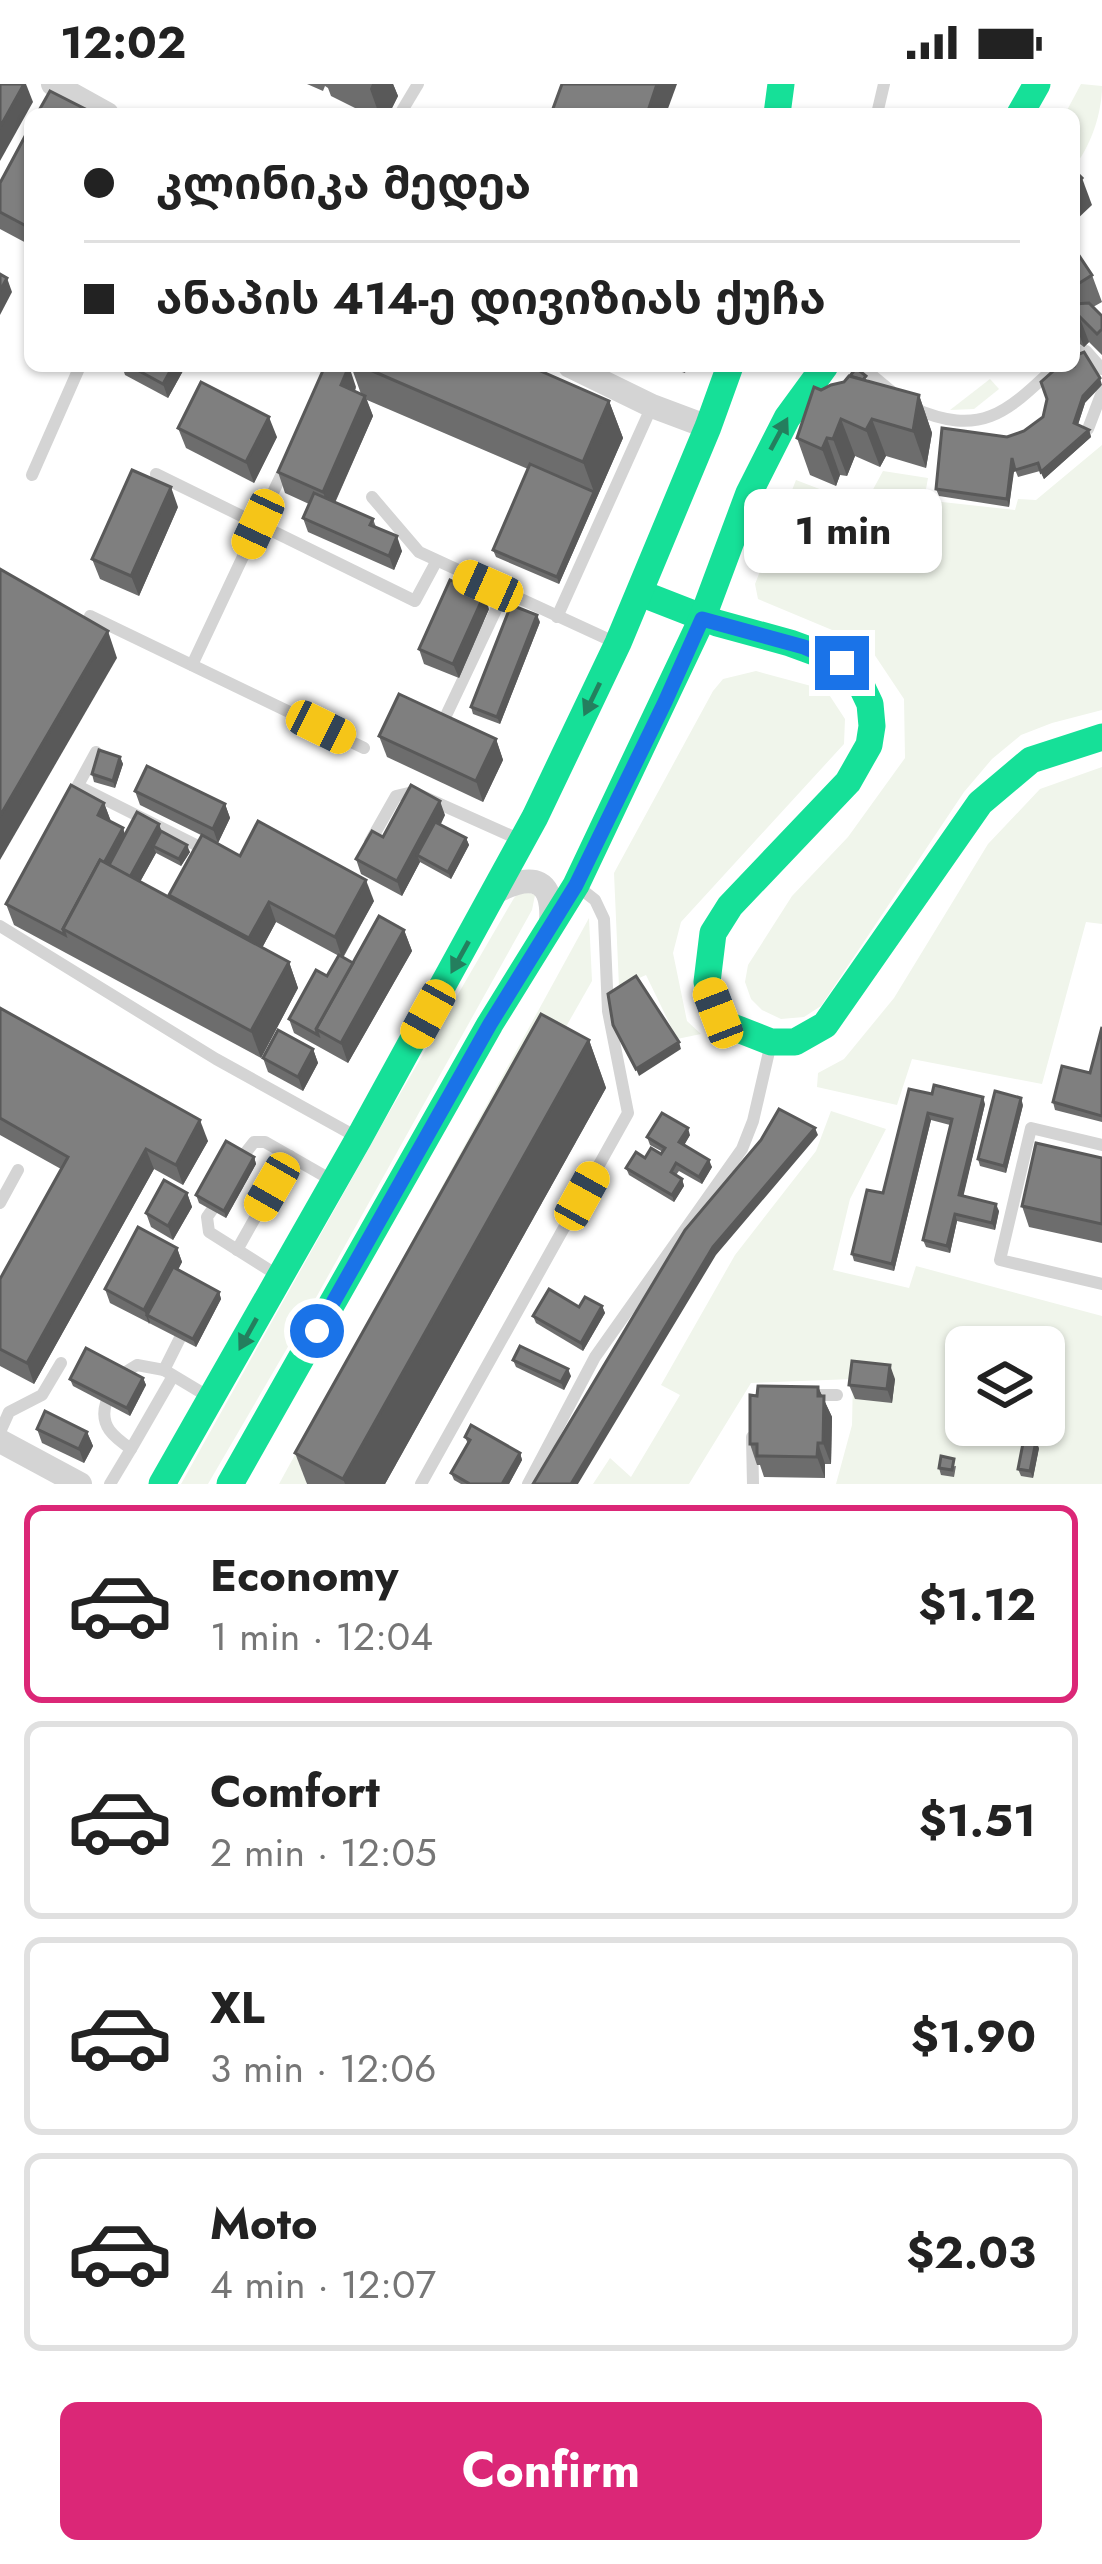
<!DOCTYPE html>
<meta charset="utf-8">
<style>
:root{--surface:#fff;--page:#f6f6f6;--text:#222;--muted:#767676;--line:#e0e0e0;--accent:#db2777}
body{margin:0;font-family:Jost,"Noto Sans Georgian",sans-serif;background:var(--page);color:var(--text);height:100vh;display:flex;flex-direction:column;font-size:45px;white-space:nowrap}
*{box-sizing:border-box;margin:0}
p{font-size:39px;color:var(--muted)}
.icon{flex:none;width:66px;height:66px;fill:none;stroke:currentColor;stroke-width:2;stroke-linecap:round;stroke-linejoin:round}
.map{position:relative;height:1400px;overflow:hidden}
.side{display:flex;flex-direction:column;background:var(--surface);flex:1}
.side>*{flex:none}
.guide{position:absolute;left:24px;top:24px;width:1056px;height:264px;border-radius:18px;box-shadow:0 3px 9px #0004;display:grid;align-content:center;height:264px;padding:0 60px;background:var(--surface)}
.controls{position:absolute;left:945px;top:1242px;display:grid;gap:24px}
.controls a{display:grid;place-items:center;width:120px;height:120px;border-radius:18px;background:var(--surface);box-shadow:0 3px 9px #0004;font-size:60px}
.end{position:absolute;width:54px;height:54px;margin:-27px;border:15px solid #1a73e8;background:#fff;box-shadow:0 0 0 6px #fff}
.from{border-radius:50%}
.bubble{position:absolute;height:84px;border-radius:18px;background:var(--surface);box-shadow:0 3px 9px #0004;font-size:39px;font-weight:700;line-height:84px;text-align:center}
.car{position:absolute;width:36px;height:72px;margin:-36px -18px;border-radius:15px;box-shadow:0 0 9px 3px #0007;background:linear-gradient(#f5c518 24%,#345 0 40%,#f5c518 0 76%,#345 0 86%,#f5c518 0)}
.guide b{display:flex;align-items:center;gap:42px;height:114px;font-size:45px}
.guide b+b{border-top:3px solid var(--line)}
.guide i{width:30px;height:30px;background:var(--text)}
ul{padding:21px 0 0;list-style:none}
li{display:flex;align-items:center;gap:36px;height:198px;margin:0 24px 18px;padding:0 36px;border:6px solid var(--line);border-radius:18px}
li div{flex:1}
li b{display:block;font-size:45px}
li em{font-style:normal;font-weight:700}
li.on{border-color:var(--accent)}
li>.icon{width:108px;height:108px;stroke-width:1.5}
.action{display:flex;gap:24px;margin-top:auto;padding:24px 60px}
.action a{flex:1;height:138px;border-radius:18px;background:var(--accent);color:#fff;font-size:48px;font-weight:700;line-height:138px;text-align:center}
.status{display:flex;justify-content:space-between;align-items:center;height:84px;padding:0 60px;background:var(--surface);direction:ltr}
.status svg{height:33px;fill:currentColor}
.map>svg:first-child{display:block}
.green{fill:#f0f5eb;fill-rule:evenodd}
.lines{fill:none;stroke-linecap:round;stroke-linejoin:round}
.lane{stroke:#d4d4d4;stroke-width:12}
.street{stroke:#d4d4d4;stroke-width:24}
.fast{stroke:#16e098;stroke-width:27}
.wall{fill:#6d6d6d}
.shaded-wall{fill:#595959}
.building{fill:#7f7f7f;stroke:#595959;stroke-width:3}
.oneway{fill:#247f5e}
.route{stroke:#1a73e8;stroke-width:15}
</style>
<div class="status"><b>12:02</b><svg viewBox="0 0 49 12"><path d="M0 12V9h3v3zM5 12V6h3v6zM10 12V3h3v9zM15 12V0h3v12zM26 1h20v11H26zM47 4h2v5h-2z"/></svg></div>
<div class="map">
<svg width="1102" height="1400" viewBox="0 0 1102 1400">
<rect width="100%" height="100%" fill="#fff"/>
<!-- green -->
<g class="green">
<path d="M1081 0 1102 2C1102 29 1091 62 1074 83V30H1065Z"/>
<path d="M990 295 999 305 974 325 950 326Z"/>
<path d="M1102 361V626L1052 639 1021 651 992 675 964 708 821 922 804 933 781 935 762 926 751 915 745 898 748 881 792 812 848 753 905 674 904 615 868 561 758 515 755 500 796 396 864 422 883 387 928 394 924 416 1015 426 1018 415 1036 416Z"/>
<path d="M756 587 826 606 845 635 844 660 681 838 673 869 687 937 701 950 677 955 646 891 619 903 614 789 713 607 723 595Z"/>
<path d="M1102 683V840L1086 838 1042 1000 912 975 897 1021 817 1003 818 989 844 975 894 914 988 760 1040 705Z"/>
<path d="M521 806 535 811 532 826 303 1237 208 1400H181L383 1039 514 814Z"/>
<path d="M589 834 592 897 306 1400H279Z"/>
<path d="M831 1027 886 1045 850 1115 833 1186 909 1204 916 1182 1102 1232V1400H836L852 1341 853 1295 751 1299 689 1400H593L610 1374 631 1393 680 1311 661 1301 735 1171 816 1067ZM966 1263H1044V1341H966Z"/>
</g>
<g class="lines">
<!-- lane -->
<g class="lane">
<path d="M400 30 418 0"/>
<path d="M877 30 884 0"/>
<path d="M1074 268 1086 267 1102 285"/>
<path d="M861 282 897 312"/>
<path d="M913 324C982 354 1007 328 1056 282"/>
<path d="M1088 345 1102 308"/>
<path d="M156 390 415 517 436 478"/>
<path d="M32 391 80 282"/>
<path d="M372 413 419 468 612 557"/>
<path d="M90 532 364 664"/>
<path d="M557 533 652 322"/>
<path d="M192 581 286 381"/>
<path d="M442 640 504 509"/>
<path d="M78 702 210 768"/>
<path d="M71 714 96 668"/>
<path d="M370 758 396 712 413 708 516 754"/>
<path d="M0 842 216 975 355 1052"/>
<path d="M1102 1061 1031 1044 1000 1176 1102 1200"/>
<path d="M243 1072 254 1058H265L328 1094"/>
<path d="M0 1119 18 1086"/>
<path d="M212 1126 207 1133 209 1148 274 1189"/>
<path d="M237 1166 290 1072"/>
<path d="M180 1254 164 1286 204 1310"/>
<path d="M124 1289 137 1281 164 1286"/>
<path d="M807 1311H837"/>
<path d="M106 1319C99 1342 114 1353 131 1365L110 1400"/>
<path d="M0 1348 9 1328 42 1311 61 1279"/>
<path d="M752 1353 753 1400"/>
<path d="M131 1365 173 1292"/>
<path d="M421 1400 628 1029 608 927 604 835 595 816 581 805"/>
<path d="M528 1400 595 1273 742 1065 753 1037 771 959"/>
</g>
<!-- street -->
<g class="street">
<path d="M53 0 107 30"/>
<path d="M570 282 652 322 708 343"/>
<path d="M497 807C534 789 554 795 551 839"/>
<path d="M0 1357 80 1400"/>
</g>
<!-- fast -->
<g class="fast">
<path d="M777 30 781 0"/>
<path d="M1020 30 1037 0"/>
<path d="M640 509 717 539 790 559 831 574 848 586 861 601 870 620 872 642 869 661 848 698 730 822 713 849 707 898 718 929 730 942 771 958H795L825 941 980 719 1031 676 1102 653"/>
<path d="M162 1400 359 1054 535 733 618 559 708 343 730 282"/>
<path d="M230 1400 490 940 576 801 702 535 749 409 787 334 825 282"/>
</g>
</g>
<!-- wall -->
<g class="wall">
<path d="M307 0H393L398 12 389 30H362L361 27 331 12 328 4 325 2 323 7Z"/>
<path d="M30 43V161L0 145V99Z"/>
<path d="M1074 164 1092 191 1102 218 1093 223 1102 232V271L1089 258 1084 263 1074 256Z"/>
<path d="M122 282H183L184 285 168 314 125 291Z"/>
<path d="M351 282H529L609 317 623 354 559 500 496 473 493 466 528 385 367 316 373 332 335 419 373 435 376 443 402 467 394 486 308 448 303 434 309 420 285 409 278 388 356 303 355 307 361 310Z"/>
<path d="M664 282H687L685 289Z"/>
<path d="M868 297 919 311 932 349 926 384 886 372 880 383 855 372 847 392 840 391 836 402 810 391 797 354 821 306Z"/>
<path d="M1085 319 1078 341 1089 346 1091 353 1044 395 1040 387 1018 393 1014 383 1009 423 939 412 936 405 1007 353 1024 347Z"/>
<path d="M178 344 277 353 254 399 186 364Z"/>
<path d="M178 423 139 512 100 495 92 475Z"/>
<path d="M489 525 459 594 424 580 419 565Z"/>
<path d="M540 538 500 640 473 630 471 623Z"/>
<path d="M379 652 496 655 503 676 483 718 387 673Z"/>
<path d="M120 673 123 680 115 704 94 698 92 690Z"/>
<path d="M135 707 225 720 230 734 218 759 240 772 374 817 343 874 353 879 404 846 412 867 348 979 294 949 289 935 327 892 339 872 276 838 262 864 289 878 298 904 261 974 14 841 6 820 104 719 111 738 125 751 159 740 161 747 190 768 181 782 156 769 140 798 170 814 169 811 201 751 140 721Z"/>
<path d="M445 731 441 740 466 754 469 761 451 795 420 778 402 812 361 790 356 775 383 753Z"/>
<path d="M0 924 208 1057 183 1101 154 1085 34 1300 0 1282V1195L61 1085 0 1051Z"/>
<path d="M1102 943V1038L1055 1026 1053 1018 1090 989Z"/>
<path d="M589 956 606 1004 385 1400H307L295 1369Z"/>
<path d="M313 965 318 979 303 1007 268 988 263 974Z"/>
<path d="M909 1005 985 1020 963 1112 999 1127 995 1146 957 1137 950 1169 926 1163 923 1156 950 1041 931 1036 894 1187 854 1177 852 1170 883 1109Z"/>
<path d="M1023 1021 1006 1089 980 1082 978 1075Z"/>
<path d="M690 1051 684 1061 712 1083 702 1100 679 1087 676 1091 682 1095 684 1102 674 1118 629 1091 626 1084 645 1074 661 1070 663 1068 650 1061 647 1053Z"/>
<path d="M254 1073 256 1080 226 1134 199 1119 196 1111Z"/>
<path d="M1102 1074V1159L1029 1143 1022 1122Z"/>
<path d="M187 1109 192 1123 173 1156 151 1143 146 1129Z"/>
<path d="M177 1164 182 1178 178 1186 219 1208 221 1215 196 1263 110 1219 105 1205Z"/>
<path d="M602 1222 605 1229 583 1267 536 1239 533 1232 579 1223Z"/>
<path d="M513 1276 571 1292 564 1306 516 1283Z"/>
<path d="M143 1294 146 1301 130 1332 73 1302 70 1295Z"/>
<path d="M895 1295 892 1319 855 1315 849 1301Z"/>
<path d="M818 1303 832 1333 831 1380H825V1394L764 1393 760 1381H757L750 1360 757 1312Z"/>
<path d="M37 1345 87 1348 93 1362 84 1379 42 1359Z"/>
<path d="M465 1353 520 1369 522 1376 509 1400H461L454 1396 451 1389 468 1360Z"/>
<path d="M1039 1364 1033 1394 1021 1392 1018 1385Z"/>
<path d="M956 1382 954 1393 941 1391 939 1384Z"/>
</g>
<!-- shaded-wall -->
<g class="shaded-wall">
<path d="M24 0H26L33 18 0 77V43Z"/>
<path d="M372 0H393L398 12 389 30H379L370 5Z"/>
<path d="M657 0H677L666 30H647Z"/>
<path d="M1082 94 1092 121 1074 138V102Z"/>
<path d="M7 194 12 208 0 231V207Z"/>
<path d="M1079 232 1089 258 1084 263 1074 237Z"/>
<path d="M173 282H183L184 285 168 314 163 300Z"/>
<path d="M349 282 356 303 348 322 341 301Z"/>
<path d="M1100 294 1102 301 1085 319 1076 346 1074 339 1083 312Z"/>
<path d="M919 311 932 349 926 384 913 347Z"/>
<path d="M365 312 373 332 330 429 323 408Z"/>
<path d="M609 317 623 354 559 500 557 493 594 408 583 378Z"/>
<path d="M269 333 277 353 254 399 246 378Z"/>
<path d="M841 335 855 372 847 392 833 355Z"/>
<path d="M872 335 886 372 880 383 866 346Z"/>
<path d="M1089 346 1091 353 1044 395 1041 388Z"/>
<path d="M827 354 840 391 836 402 822 365Z"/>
<path d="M1012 374 1015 381 1009 423 1007 415Z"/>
<path d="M171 403 178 423 139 512 131 492Z"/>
<path d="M397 452 402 467 394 486 389 472Z"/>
<path d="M484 511 489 525 459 594 453 580Z"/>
<path d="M537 531 540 538 500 640 497 633Z"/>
<path d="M108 547 117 574 0 776V732Z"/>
<path d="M496 655 503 676 483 718 476 697Z"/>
<path d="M120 673 123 680 115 704 113 697Z"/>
<path d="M440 717 445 731 422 774 417 771 420 778 402 812 397 797Z"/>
<path d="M104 719 112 740 98 731Z"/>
<path d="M225 720 230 734 218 759 213 745Z"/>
<path d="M159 740 164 754 153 762 156 769 131 814 126 800Z"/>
<path d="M123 744 130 765 67 848Z"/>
<path d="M466 754 469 761 451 795 448 788Z"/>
<path d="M187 761 190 768 181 782 179 775Z"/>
<path d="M366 796 374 817 342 874 335 853Z"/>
<path d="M269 818 276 838 256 875 249 854Z"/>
<path d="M404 846 412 867 348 979 341 959Z"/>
<path d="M289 878 298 904 261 974 251 947Z"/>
<path d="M589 956 606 1004 385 1400H345L343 1395Z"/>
<path d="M679 958 681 965 639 992 636 985Z"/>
<path d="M313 965 318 979 303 1007 298 993Z"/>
<path d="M983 1013 985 1020 962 1118 959 1111Z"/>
<path d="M1021 1014 1023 1021 1006 1089 1004 1082Z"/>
<path d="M928 1029 931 1036 894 1187 892 1180Z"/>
<path d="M200 1036 208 1057 183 1101 176 1081Z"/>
<path d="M688 1044 690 1051 682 1065 679 1058Z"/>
<path d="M815 1044 818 1051 716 1171 578 1400H571L713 1163Z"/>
<path d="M146 1065 154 1085 34 1300 27 1279Z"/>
<path d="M254 1073 256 1080 226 1134 224 1127Z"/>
<path d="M709 1076 712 1083 702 1100 699 1093Z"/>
<path d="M682 1095 684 1102 674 1118 672 1111Z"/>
<path d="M187 1109 192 1123 173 1156 168 1142Z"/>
<path d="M996 1120 999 1127 995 1146 992 1139Z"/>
<path d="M955 1130 957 1137 950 1169 947 1162Z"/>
<path d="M177 1164 182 1178 152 1233 147 1231 150 1238 149 1240 144 1226Z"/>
<path d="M219 1208 221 1215 196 1263 193 1255Z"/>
<path d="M602 1222 605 1229 583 1267 581 1259Z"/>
<path d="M890 1281 895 1295 892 1319 887 1305Z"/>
<path d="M568 1285 571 1292 564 1306 561 1298Z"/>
<path d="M143 1294 146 1301 130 1332 127 1324Z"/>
<path d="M818 1303 832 1333 831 1380 823 1359Z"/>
<path d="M87 1348 93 1362 84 1379 79 1365Z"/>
<path d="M1036 1357 1039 1364 1033 1394 1030 1387Z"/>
<path d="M818 1359 825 1380V1394L817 1373Z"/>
<path d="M520 1369 522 1376 509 1400H502Z"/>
</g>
<!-- building -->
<g class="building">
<path d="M0 0H24L0 43Z"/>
<path d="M562 0H657L647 30H551Z"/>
<path d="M50 7 93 29V30H37Z"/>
<path d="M30 43V144L0 128V99Z"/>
<path d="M1074 86 1082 94 1074 102Z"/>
<path d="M1074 164 1092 191 1078 200 1074 194Z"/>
<path d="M0 190 7 194 0 207Z"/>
<path d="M1089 219 1102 232V245L1097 250 1079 232 1074 236V220Z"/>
<path d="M1084 268 1100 294 1083 312 1074 339 1089 346 1041 388 1038 379 1015 386 1012 374 1007 415 936 405 942 344 1007 353 1024 347 1043 333 1047 315 1041 298 1059 282H1074V272Z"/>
<path d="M130 282H173L163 300Z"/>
<path d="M325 282H349L341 301 365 312 323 408 278 388Z"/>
<path d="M361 282H529L609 317 583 378Z"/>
<path d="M856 284 866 292 863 296 850 292Z"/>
<path d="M849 292 919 311 913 347 872 335 866 346 841 335 833 355 827 354 822 365 797 354 814 303 821 306 831 301 844 298Z"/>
<path d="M201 298 269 333 246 378 178 344Z"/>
<path d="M530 380 594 408 557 493 493 466Z"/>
<path d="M132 386 171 403 131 492 92 475Z"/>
<path d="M314 409 373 435 370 441 397 452 389 472 303 434Z"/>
<path d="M0 485 108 547 0 732Z"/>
<path d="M450 496 484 511 453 580 419 565Z"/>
<path d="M511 521 537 531 497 633 471 623Z"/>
<path d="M399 610 496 655 476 697 379 652Z"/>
<path d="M99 666 120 673 113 697 92 690Z"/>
<path d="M147 682 225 720 213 745 135 707Z"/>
<path d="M71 701 104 719 98 731 123 744 104 779 100 776 63 845 65 851 6 820Z"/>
<path d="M411 701 440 717 397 797 356 775 372 747 383 753Z"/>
<path d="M137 728 159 740 130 793 109 781Z"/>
<path d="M258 737 366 796 335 853 269 818 249 854 169 811 202 751 240 772Z"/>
<path d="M435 738 466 754 448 788 417 771Z"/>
<path d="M161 747 187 761 179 775 153 762Z"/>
<path d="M100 776 289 878 251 947 63 845Z"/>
<path d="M379 832 404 846 341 959 316 945Z"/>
<path d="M339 871 353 879 316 945 318 951 289 935 316 886 327 892Z"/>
<path d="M636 892 679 958 636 985 613 941 608 910Z"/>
<path d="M0 924 200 1036 176 1081 146 1065 27 1279 0 1265V1195L68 1073 0 1034Z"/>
<path d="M541 930 589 956 343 1395 295 1369Z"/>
<path d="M1102 943V1032L1053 1018 1062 982 1090 989Z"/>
<path d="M278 946 313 965 298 993 263 974Z"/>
<path d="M934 1001 983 1013 959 1111 996 1120 992 1139 955 1130 947 1162 923 1156 952 1035 928 1029 892 1180 852 1170 867 1106 883 1109 909 1005 932 1010Z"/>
<path d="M995 1007 1021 1014 1004 1082 978 1075Z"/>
<path d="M779 1025 815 1044 713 1163 571 1400H533L685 1146 761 1056Z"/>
<path d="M662 1029 688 1044 679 1058 709 1076 699 1093 676 1079 671 1088 682 1095 672 1111 626 1084 636 1068 645 1074 651 1064 661 1070 665 1064 647 1053Z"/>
<path d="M226 1057 254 1073 224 1127 196 1111Z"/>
<path d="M1036 1059 1102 1074V1140L1022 1122Z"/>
<path d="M164 1096 187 1109 168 1142 146 1129Z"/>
<path d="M138 1143 177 1164 144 1226 105 1205Z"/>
<path d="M173 1183 219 1208 193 1255 147 1231Z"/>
<path d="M549 1205 579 1223 585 1213 602 1222 581 1259 533 1232Z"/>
<path d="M520 1262 568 1285 561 1298 513 1276Z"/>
<path d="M86 1264 143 1294 127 1324 70 1295Z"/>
<path d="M852 1277 890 1281 887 1305 849 1301Z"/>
<path d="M758 1302 818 1303V1312H824L823 1359H818L817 1373 757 1372V1360H750V1311L757 1312Z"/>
<path d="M45 1327 87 1348 79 1365 37 1345Z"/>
<path d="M471 1341 520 1369 502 1400H470L451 1389 470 1356 465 1353Z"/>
<path d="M1024 1354 1036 1357 1030 1387 1018 1385Z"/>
<path d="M941 1372 954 1375 952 1386 939 1384Z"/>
</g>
<!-- one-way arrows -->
<defs><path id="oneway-solid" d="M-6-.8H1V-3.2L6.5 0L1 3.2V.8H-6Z" transform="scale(3)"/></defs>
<g class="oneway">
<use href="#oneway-solid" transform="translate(779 350) rotate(-62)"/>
<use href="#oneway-solid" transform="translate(592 615) rotate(116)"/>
<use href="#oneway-solid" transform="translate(460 873) rotate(119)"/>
<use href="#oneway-solid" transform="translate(248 1250) rotate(119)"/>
</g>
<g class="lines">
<!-- route -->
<path class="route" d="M317 1247 490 940 576 801 665 618 702 535 804 563 842 579"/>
</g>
</svg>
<div class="controls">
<a><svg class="icon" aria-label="layers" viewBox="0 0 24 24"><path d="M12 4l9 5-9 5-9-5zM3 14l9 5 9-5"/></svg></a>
</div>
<i class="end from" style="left:317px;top:1247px"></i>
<i class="end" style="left:842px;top:579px"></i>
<div class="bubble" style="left:744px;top:405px;width:198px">1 min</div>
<i class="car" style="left:258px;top:440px;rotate:205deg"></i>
<i class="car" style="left:488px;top:502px;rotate:294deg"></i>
<i class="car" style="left:321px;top:643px;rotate:116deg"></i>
<i class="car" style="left:718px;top:929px;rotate:339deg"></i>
<i class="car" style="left:428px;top:930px;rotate:209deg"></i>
<i class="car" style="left:272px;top:1103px;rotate:210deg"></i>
<i class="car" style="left:582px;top:1112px;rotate:29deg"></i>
<div class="guide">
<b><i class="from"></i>კლინიკა მედეა</b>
<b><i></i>ანაპის 414-ე დივიზიას ქუჩა</b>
</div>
</div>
<section class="side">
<ul>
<li class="on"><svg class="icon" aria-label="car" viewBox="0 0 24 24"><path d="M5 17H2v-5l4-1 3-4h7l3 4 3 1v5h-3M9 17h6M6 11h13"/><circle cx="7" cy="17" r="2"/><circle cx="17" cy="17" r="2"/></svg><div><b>Economy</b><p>1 min · 12:04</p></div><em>$1.12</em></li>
<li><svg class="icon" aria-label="car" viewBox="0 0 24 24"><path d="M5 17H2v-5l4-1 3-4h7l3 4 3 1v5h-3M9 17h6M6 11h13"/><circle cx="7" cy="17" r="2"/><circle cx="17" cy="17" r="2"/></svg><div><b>Comfort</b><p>2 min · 12:05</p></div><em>$1.51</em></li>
<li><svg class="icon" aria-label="car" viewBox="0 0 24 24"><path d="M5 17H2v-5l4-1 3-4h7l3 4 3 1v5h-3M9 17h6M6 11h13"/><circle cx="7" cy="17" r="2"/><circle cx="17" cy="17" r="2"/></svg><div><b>XL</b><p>3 min · 12:06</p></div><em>$1.90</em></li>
<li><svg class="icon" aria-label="car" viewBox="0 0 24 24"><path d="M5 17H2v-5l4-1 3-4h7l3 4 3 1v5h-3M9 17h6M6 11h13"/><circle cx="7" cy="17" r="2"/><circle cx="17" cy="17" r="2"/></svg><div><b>Moto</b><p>4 min · 12:07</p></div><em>$2.03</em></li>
</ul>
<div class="action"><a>Confirm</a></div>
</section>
